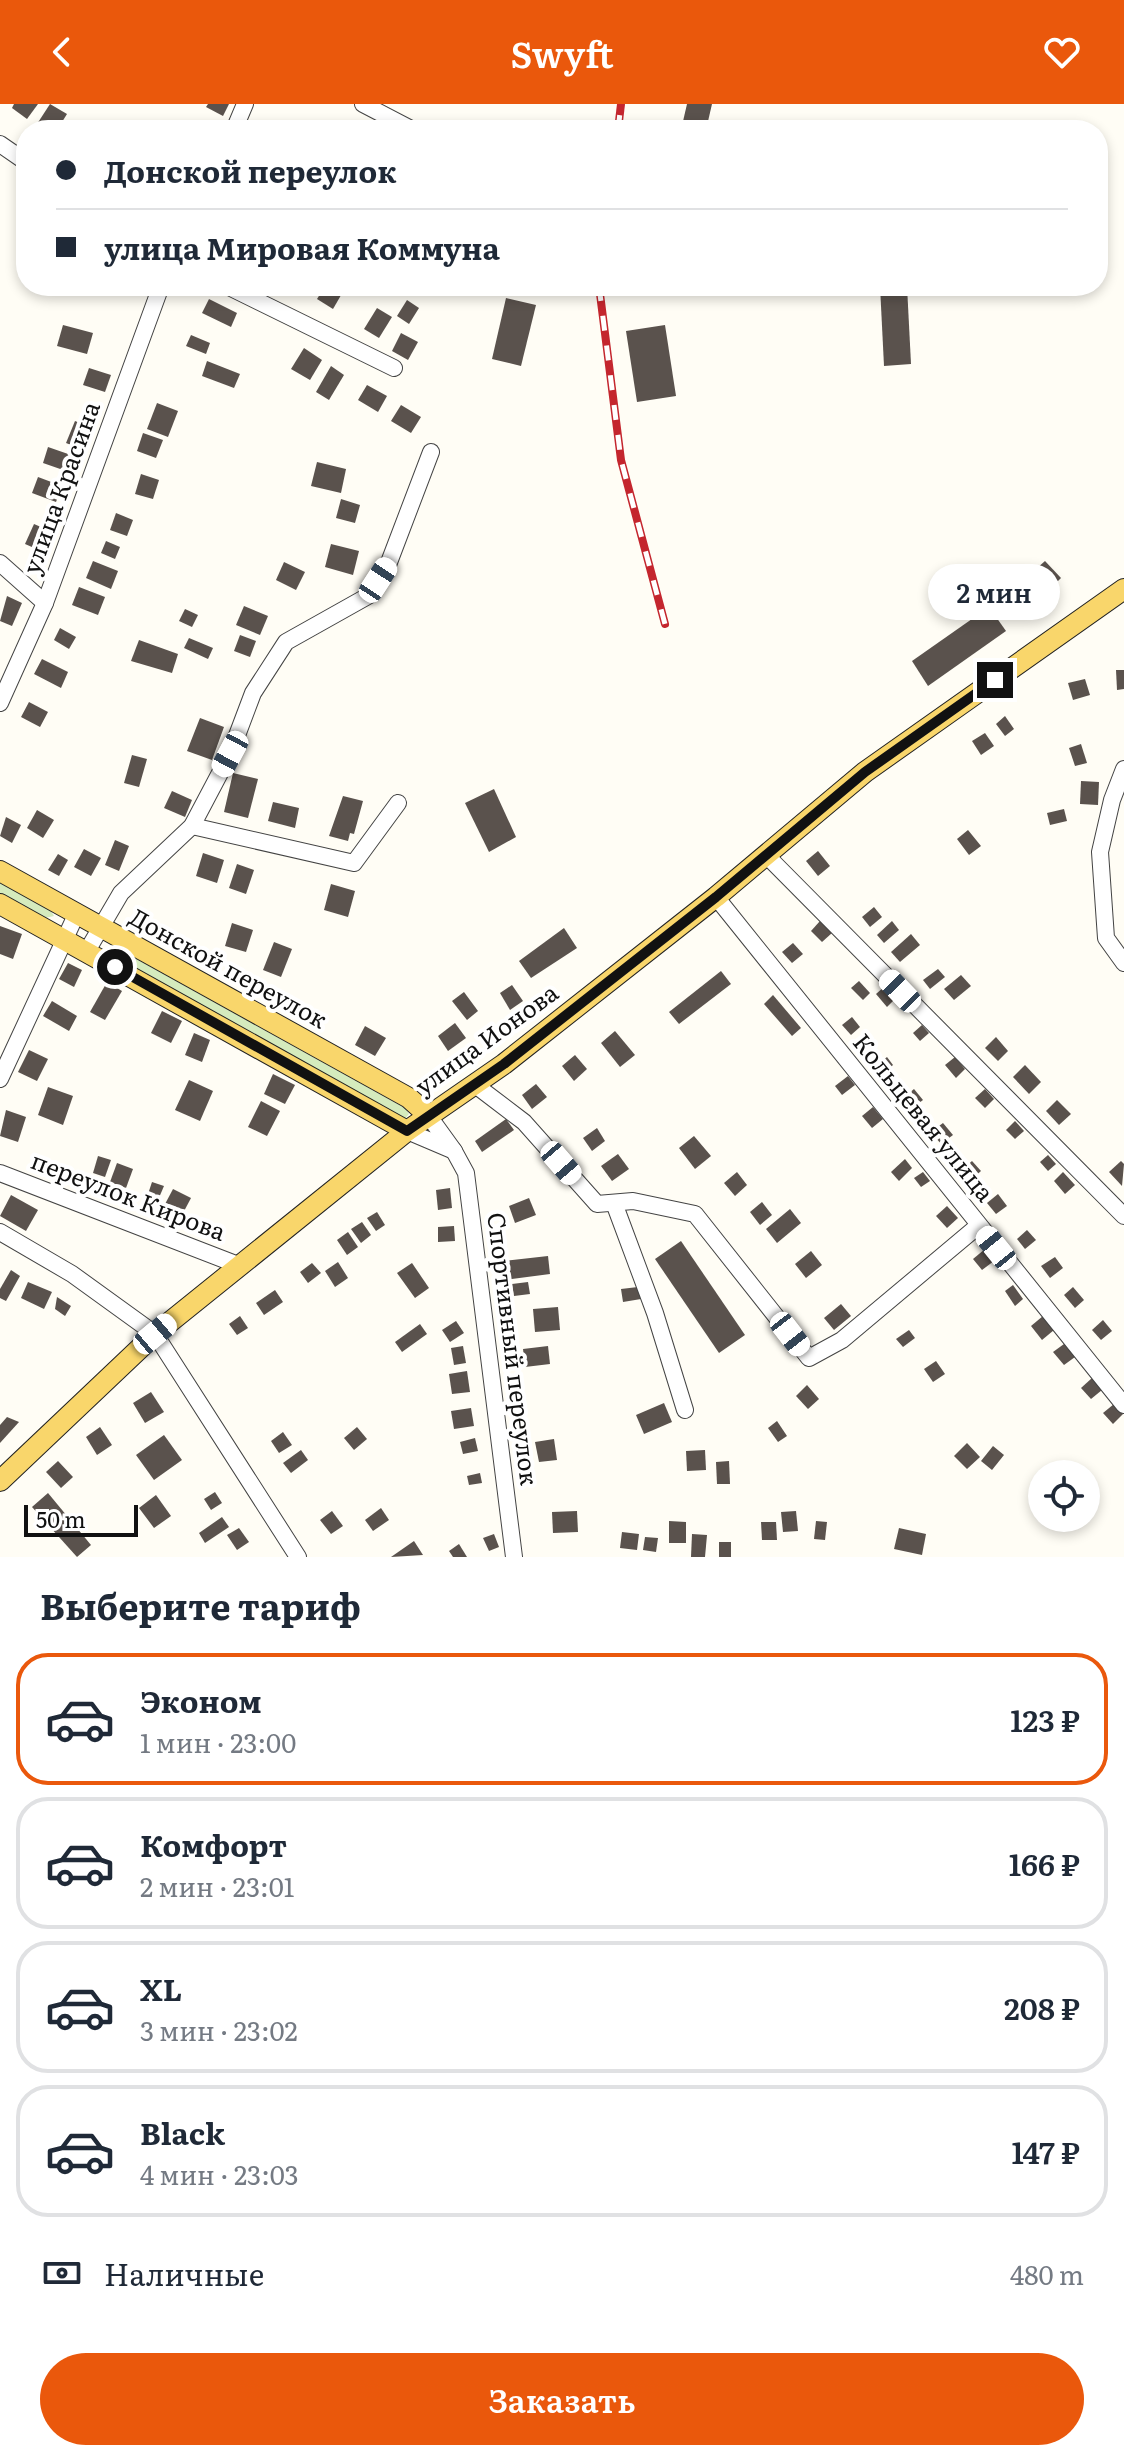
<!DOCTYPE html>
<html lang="ru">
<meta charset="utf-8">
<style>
:root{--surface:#fff;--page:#f6f6f7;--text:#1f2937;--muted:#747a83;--line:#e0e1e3;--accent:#ea580c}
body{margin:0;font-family:Literata,serif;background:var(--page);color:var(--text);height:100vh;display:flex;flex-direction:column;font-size:30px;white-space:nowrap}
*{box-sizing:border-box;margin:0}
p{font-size:26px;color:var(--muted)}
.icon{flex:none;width:44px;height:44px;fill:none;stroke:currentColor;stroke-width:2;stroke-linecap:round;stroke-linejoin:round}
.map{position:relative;height:1453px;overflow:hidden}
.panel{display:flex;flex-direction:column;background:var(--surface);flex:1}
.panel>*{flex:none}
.top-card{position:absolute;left:16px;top:16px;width:1092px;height:176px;border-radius:32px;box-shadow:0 4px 12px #0003;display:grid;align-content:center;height:176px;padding:0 40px;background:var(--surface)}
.controls{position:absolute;left:1028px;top:1356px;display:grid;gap:16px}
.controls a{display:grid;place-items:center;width:72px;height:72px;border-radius:50%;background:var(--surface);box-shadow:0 4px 12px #0003;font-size:40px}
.scale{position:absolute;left:24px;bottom:20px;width:114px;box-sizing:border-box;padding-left:8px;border:4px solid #111;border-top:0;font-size:22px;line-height:28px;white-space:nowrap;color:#111;-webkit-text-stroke:6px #fff;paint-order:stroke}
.end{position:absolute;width:36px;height:36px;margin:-18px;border:10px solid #111;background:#fff;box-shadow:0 0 0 4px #fff}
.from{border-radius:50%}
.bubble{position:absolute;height:56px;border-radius:28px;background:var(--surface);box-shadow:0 4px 12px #0003;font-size:26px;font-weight:600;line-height:56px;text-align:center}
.car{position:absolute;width:24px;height:48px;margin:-24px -12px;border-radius:10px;box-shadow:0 0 6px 2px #0007;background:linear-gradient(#fff 24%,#345 0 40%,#fff 0 76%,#345 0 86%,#fff 0)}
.top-card b{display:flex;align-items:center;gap:28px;height:76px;font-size:30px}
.top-card b+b{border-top:2px solid var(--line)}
.top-card i{width:20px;height:20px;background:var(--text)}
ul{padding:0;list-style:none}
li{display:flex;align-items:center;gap:24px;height:132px;margin:0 16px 12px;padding:0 24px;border:4px solid var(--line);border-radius:32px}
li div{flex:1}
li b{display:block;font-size:30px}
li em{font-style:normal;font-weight:600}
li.current{border-color:var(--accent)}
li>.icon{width:72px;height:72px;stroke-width:1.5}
h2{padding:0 40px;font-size:36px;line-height:96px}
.pay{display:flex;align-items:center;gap:20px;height:88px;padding:0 40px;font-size:30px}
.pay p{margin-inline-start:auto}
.primary-button{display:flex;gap:16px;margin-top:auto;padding:16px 40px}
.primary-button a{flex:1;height:92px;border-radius:48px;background:var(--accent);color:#fff;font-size:32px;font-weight:600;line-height:92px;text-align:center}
header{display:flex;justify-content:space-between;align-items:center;height:104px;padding:0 40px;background:var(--accent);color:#fff;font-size:36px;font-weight:600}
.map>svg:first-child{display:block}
.green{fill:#d5ebbd}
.building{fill:#5a524d}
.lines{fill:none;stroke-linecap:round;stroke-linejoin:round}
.minor-casing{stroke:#444;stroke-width:18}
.major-casing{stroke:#222;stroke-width:22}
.minor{stroke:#fff;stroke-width:16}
.major{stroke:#f9d66b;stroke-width:20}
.rail-casing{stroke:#c4262e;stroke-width:8}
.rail{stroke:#fff;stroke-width:5;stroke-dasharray:15;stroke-linecap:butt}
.route{stroke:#111;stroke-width:10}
.labels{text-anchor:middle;stroke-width:8;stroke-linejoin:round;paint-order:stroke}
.street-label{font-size:24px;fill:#111;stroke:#fff}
</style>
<header><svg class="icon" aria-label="back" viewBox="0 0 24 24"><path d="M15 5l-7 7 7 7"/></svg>Swyft<svg class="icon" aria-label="heart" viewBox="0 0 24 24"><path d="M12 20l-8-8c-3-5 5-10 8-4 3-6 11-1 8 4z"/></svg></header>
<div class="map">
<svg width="1124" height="1453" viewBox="0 0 1124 1453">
<rect width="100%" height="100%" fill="#fffdf5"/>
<!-- green -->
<g class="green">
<path d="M0 777 49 804 54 812 45 814 0 790Z"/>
<path d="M131 852 405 1004 409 1010 405 1015 133 863 126 859V854Z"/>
</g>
<!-- building -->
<g class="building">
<path d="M14 0H38L27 15 12 4Z"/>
<path d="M50 0 67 10 57 26H47L37 20Z"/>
<path d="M208 0H229L223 12 206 3Z"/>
<path d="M687 0H712L706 26H681Z"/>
<path d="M325 182 344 186 333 205 317 195Z"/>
<path d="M880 182H907L911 260 884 262Z"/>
<path d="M506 194 536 201 521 262 492 255Z"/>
<path d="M209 195 237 209 231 223 202 209Z"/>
<path d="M407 196 419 204 409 220 397 212Z"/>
<path d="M377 204 392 213 379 234 364 225Z"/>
<path d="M63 221 93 229 87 250 57 242Z"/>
<path d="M665 221 676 292 637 298 626 227Z"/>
<path d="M401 229 418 238 408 256 392 247Z"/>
<path d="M191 231 210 239 206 250 186 242Z"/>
<path d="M304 244 322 256 310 276 291 265Z"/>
<path d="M207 257 240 270 234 284 202 272Z"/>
<path d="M331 262 344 271 329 296 316 288Z"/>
<path d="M89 264 111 271 105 288 83 281Z"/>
<path d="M367 281 387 292 378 308 358 296Z"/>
<path d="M157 299 178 307 168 333 147 325Z"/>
<path d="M401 301 421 313 411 329 391 317Z"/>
<path d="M75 317 92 324 84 346 66 339Z"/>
<path d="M143 329 163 336 156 354 137 347Z"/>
<path d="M48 343 71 351 66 367 43 359Z"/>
<path d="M317 358 346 365 341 389 311 382Z"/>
<path d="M141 370 159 376 153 395 135 390Z"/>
<path d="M38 373 62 382 56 398 32 389Z"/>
<path d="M341 395 360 401 355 419 336 414Z"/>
<path d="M116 409 133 416 127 432 110 426Z"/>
<path d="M34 420 57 430 48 450 25 440Z"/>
<path d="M106 437 120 443 115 455 101 449Z"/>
<path d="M331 440 359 447 353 471 325 463Z"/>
<path d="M93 457 118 467 111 485 86 474Z"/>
<path d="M1045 457 1061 474 1043 492 1026 474Z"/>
<path d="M284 458 305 468 296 486 276 476Z"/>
<path d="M79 483 105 493 98 511 72 501Z"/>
<path d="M7 492 22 499 12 522 0 517Z"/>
<path d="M244 502 268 512 260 531 236 521Z"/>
<path d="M989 503 1006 527 928 582 912 557Z"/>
<path d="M185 505 198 511 192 523 179 517Z"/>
<path d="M60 524 76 533 69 545 54 536Z"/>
<path d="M240 531 256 537 250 553 234 547Z"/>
<path d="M189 534 213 544 208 555 184 544Z"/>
<path d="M139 536 178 550 172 569 131 557Z"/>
<path d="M42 555 68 568 61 584 34 570Z"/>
<path d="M1116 566H1124V585L1117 586Z"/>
<path d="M1085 575 1090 591 1073 596 1068 579Z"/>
<path d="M29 598 48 608 40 623 21 613Z"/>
<path d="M1005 612 1014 625 1005 632 996 620Z"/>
<path d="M200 614 224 623 212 656 187 647Z"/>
<path d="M985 629 994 642 981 651 972 637Z"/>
<path d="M1081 640 1087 659 1075 662 1069 644Z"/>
<path d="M132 651 147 655 139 683 124 679Z"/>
<path d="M233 669 258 675 248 714 224 708Z"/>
<path d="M1081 677 1099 678 1098 701 1080 700Z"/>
<path d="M494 685 516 733 489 748 465 699Z"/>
<path d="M172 687 192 696 185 713 164 704Z"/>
<path d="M343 692 363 697 354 730 350 729 348 737 329 732Z"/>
<path d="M273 698 299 704 295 724 268 717Z"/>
<path d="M1064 705 1067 717 1050 721 1047 709Z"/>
<path d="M37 706 54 716 43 734 27 724Z"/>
<path d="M6 713 21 721 12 739 0 732Z"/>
<path d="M968 726 981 742 969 751 957 735Z"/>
<path d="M115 736 129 742 119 767 105 761Z"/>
<path d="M84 745 101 754 91 772 74 763Z"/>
<path d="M818 747 830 762 818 772 806 757Z"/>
<path d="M203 749 224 756 217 779 196 772Z"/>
<path d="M58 750 68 756 59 772 48 766Z"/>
<path d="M237 760 254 766 246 790 229 784Z"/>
<path d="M331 780 355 787 348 813 324 806Z"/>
<path d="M874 803 882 813 870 823 862 813Z"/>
<path d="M820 817 832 829 822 838 811 827Z"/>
<path d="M892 817 899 826 884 839 877 831Z"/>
<path d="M232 819 253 826 246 848 225 842Z"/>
<path d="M0 822 22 830 13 855 0 850Z"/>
<path d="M564 824 577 844 531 874 519 857Z"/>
<path d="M911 830 920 841 900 858 891 848Z"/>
<path d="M274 838 292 845 281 873 263 866Z"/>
<path d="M793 839 803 850 792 859 782 848Z"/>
<path d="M68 859 82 866 74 883 59 875Z"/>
<path d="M938 865 945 873 930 885 923 876Z"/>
<path d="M721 867 731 880 679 920 669 908Z"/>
<path d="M961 871 971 882 954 896 944 885Z"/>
<path d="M859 877 870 889 863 896 851 884Z"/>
<path d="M107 878 122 887 105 916 90 908Z"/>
<path d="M512 881 523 897 510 906 500 889Z"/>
<path d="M885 882 896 894 887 903 876 890Z"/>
<path d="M464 888 478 907 467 916 452 897Z"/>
<path d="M773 891 801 924 792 932 764 900Z"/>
<path d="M52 897 77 912 69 927 43 912Z"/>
<path d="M162 907 182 917 171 939 151 929Z"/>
<path d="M852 913 860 923 851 931 842 921Z"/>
<path d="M455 919 466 934 448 947 438 932Z"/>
<path d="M922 921 929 929 920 937 913 929Z"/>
<path d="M365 922 386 934 375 952 355 941Z"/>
<path d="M615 927 635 951 620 963 601 939Z"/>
<path d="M194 929 210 936 202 958 185 951Z"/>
<path d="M996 933 1008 947 998 957 985 944Z"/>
<path d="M29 946 48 955 37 977 18 968Z"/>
<path d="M575 951 587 965 574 977 562 962Z"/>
<path d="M887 953 893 961 883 970 876 962Z"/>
<path d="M955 953 965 965 956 974 945 961Z"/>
<path d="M1025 961 1041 978 1029 990 1013 973Z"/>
<path d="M273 970 295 981 285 1000 264 990Z"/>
<path d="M848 972 855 981 842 991 835 982Z"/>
<path d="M189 976 213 987 200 1017 175 1006Z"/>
<path d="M536 980 547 993 532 1005 522 991Z"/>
<path d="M48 983 73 992 63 1021 38 1011Z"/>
<path d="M914 985 923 996 911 1005 902 995Z"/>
<path d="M985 985 994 995 985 1004 975 994Z"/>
<path d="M1057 996 1071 1010 1059 1021 1046 1007Z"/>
<path d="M261 997 280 1007 267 1032 248 1023Z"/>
<path d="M873 1003 883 1015 872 1024 862 1012Z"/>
<path d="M6 1006 26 1013 18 1038 0 1032Z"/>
<path d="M506 1015 514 1026 482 1048 475 1037Z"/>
<path d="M1015 1017 1024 1027 1015 1035 1006 1026Z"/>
<path d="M943 1019 953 1031 941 1040 931 1028Z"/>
<path d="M597 1024 605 1037 592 1047 583 1034Z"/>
<path d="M694 1032 711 1052 695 1065 679 1044Z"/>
<path d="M618 1050 629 1065 612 1077 601 1062Z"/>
<path d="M1048 1051 1056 1060 1048 1067 1040 1058Z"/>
<path d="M98 1052 111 1056 105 1073 93 1069Z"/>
<path d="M905 1055 912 1064 899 1077 891 1068Z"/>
<path d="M972 1057 981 1067 971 1076 962 1066Z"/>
<path d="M1121 1057 1124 1060 1122 1082 1109 1068Z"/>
<path d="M117 1059 133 1065 126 1084 110 1078Z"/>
<path d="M737 1068 747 1081 735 1092 724 1079Z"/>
<path d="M923 1068 930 1077 921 1083 914 1074Z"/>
<path d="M1063 1068 1075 1081 1065 1090 1054 1077Z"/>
<path d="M152 1078 164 1082 158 1096 147 1093Z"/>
<path d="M450 1084 452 1104 438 1106 436 1086Z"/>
<path d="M173 1085 191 1094 182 1111 164 1102Z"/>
<path d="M998 1090 1007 1102 996 1110 987 1099Z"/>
<path d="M11 1091 38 1106 26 1127 0 1112Z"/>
<path d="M529 1094 536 1111 515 1119 509 1102Z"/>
<path d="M762 1098 772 1111 760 1121 750 1108Z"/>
<path d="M947 1102 958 1114 947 1124 936 1112Z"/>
<path d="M790 1105 801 1119 777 1139 766 1125Z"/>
<path d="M377 1108 385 1121 376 1127 367 1114Z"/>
<path d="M362 1118 371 1131 361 1139 351 1125Z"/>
<path d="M454 1122 455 1137 438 1138V1123Z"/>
<path d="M1027 1126 1036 1136 1025 1145 1017 1135Z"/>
<path d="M348 1128 358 1143 347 1151 337 1136Z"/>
<path d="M681 1137 745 1231 719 1249 655 1155Z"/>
<path d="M985 1145 994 1157 982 1166 973 1155Z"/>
<path d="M811 1147 822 1161 806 1174 795 1160Z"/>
<path d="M548 1152 550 1170 505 1176 503 1157Z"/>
<path d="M1055 1153 1063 1164 1050 1174 1041 1162Z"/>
<path d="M338 1158 348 1174 335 1183 325 1167Z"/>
<path d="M312 1159 321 1169 308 1179 300 1168Z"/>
<path d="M412 1159 429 1184 415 1194 397 1169Z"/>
<path d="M11 1166 20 1172 6 1197 0 1194V1185Z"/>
<path d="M28 1178 52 1188 44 1205 21 1194Z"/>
<path d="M528 1178 530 1190 514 1192 512 1180Z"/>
<path d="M1013 1181 1023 1195 1015 1202 1005 1187Z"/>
<path d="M638 1183 641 1195 623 1198 621 1185Z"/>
<path d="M1073 1183 1084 1196 1075 1204 1064 1191Z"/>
<path d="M275 1186 283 1198 264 1211 256 1199Z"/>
<path d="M57 1193 71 1202 65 1212 55 1205Z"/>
<path d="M841 1200 851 1212 834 1226 824 1214Z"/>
<path d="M558 1203 560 1226 535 1228 533 1205Z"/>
<path d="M240 1212 248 1224 237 1231 229 1220Z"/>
<path d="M1043 1212 1054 1226 1042 1236 1031 1222Z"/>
<path d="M1103 1216 1112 1227 1101 1236 1092 1226Z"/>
<path d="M456 1217 464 1229 450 1238 442 1226Z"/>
<path d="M420 1220 427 1230 402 1248 395 1238Z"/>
<path d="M909 1226 915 1234 903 1243 896 1235Z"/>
<path d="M1064 1240 1075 1253 1064 1261 1053 1248Z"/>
<path d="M463 1242 466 1259 454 1261 451 1244Z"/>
<path d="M548 1242 550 1260 525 1263 523 1245Z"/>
<path d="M936 1257 945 1270 933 1278 924 1265Z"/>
<path d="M467 1267 470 1288 452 1290 449 1270Z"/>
<path d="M1092 1274 1102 1286 1091 1295 1081 1284Z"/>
<path d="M807 1281 819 1295 808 1305 796 1292Z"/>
<path d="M151 1288 164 1308 145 1319 133 1299Z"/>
<path d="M664 1299 672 1318 644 1330 636 1311Z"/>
<path d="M1114 1300 1123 1310 1113 1320 1103 1309Z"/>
<path d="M471 1304 474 1322 454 1325 451 1307Z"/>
<path d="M7 1313 19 1318 0 1339V1321Z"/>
<path d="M777 1317 787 1332 778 1338 768 1324Z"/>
<path d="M100 1323 112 1341 97 1351 86 1333Z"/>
<path d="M357 1323 367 1335 354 1346 344 1334Z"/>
<path d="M283 1328 292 1341 279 1349 271 1337Z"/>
<path d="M164 1331 182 1356 154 1376 136 1351Z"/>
<path d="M475 1334 478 1347 463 1350 460 1338Z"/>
<path d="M554 1335 557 1356 539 1358 535 1338Z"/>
<path d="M967 1339 980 1353 967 1365 954 1352Z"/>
<path d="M993 1342 1004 1351 992 1366 981 1357Z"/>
<path d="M301 1346 308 1356 291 1369 283 1359Z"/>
<path d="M705 1346 706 1366 687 1367 686 1347Z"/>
<path d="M58 1357 73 1373 61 1384 46 1368Z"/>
<path d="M729 1357 730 1380H717L716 1358Z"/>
<path d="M480 1369 482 1379 469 1381 467 1372Z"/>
<path d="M215 1388 222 1399 211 1406 204 1395Z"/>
<path d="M48 1389 91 1441 77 1453 32 1403Z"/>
<path d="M156 1391 171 1412 154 1424 139 1404Z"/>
<path d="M381 1404 389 1416 373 1427 365 1416Z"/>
<path d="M332 1407 343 1422 331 1430 320 1416Z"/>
<path d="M577 1407 578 1428 553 1429 552 1408Z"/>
<path d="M796 1407 798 1427 783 1428 781 1408Z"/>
<path d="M222 1413 229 1423 205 1439 199 1429Z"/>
<path d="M669 1417 686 1418V1439H669Z"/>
<path d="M816 1417 827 1418 825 1436 814 1435Z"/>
<path d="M761 1418H776L777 1436H762Z"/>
<path d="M239 1424 249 1438 237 1446 227 1431Z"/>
<path d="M899 1424 926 1430 922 1451 894 1445Z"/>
<path d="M622 1428 639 1430 637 1446 620 1444Z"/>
<path d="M494 1430 499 1443 489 1447 483 1434Z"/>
<path d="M692 1430 707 1431 705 1453H691Z"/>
<path d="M645 1433 658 1434 656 1448 643 1446Z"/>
<path d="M414 1437 423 1451 391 1453Z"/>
<rect x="719" y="1438" width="12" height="15"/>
<path d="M459 1440 467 1453H453L449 1447Z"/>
</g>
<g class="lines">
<defs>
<g id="minor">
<path d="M363 0 413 26"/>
<path d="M234 26 245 0"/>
<path d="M0 40 26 58"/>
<path d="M227 182 394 264"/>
<path d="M0 459 45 499"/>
<path d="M0 599 45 499 161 182"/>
<path d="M1124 665 1112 696 1100 748 1106 834 1124 859"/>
<path d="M192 722 354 759 398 699"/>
<path d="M766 751 1124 1112"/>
<path d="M716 793 1124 1301"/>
<path d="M87 847 121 789 192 722 230 650 253 589 286 538 368 492 388 461 431 348"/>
<path d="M0 975 76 811"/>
<path d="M474 980 524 1018 597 1100 633 1097 695 1110 809 1254 842 1236 978 1122"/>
<path d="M407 1027 454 1047 428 1011"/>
<path d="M454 1047 466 1069 514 1453"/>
<path d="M0 1069 238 1161"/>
<path d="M614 1099 655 1209 685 1306"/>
<path d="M0 1128 72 1170 155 1230 298 1453"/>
</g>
<g id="major">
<path d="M0 767 409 994 428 1011"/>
<path d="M0 800 407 1027"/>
<path d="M0 1377 155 1230 407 1027 504 960 716 793 865 668 1124 485"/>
</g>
</defs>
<!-- minor casing -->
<use href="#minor" class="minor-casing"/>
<!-- major casing -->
<use href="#major" class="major-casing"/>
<!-- minor -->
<use href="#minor" class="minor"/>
<!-- major -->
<use href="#major" class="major"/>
<defs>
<g id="rail">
<path d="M618 26 621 0"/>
<path d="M599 182 621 356 665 520"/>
</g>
</defs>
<!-- rail casing -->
<use href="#rail" class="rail-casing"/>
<!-- rail -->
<use href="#rail" class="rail"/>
</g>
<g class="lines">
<!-- route -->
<path class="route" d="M115 863 407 1027 504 960 716 793 865 668 995 576"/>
</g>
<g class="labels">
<!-- street labels -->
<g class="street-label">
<text transform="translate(62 384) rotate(-70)" y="8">улица Красина</text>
<text transform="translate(228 865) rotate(29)" y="8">Донской переулок</text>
<text transform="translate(487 936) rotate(-36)" y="8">улица Ионова</text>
<text transform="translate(923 1014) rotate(51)" y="8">Кольцевая улица</text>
<text transform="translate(128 1093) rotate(21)" y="8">переулок Кирова</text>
<text transform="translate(512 1245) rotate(83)" y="8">Спортивный переулок</text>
</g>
</g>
</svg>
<div class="controls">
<a><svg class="icon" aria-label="locate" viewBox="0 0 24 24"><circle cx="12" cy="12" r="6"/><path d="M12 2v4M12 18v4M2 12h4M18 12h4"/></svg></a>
</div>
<div class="scale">50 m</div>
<i class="end from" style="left:115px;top:863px"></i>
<i class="end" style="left:995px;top:576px"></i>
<div class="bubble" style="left:928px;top:460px;width:132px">2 мин</div>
<i class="car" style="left:378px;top:476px;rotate:33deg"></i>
<i class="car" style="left:230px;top:650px;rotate:208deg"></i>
<i class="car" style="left:900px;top:887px;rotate:316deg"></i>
<i class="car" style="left:561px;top:1059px;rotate:139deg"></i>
<i class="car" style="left:996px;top:1144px;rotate:321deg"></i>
<i class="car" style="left:155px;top:1230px;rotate:50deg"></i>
<i class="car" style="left:790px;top:1230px;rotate:142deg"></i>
<div class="top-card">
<b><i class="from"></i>Донской переулок</b>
<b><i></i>улица Мировая Коммуна</b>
</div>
</div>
<section class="panel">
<h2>Выберите тариф</h2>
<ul>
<li class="current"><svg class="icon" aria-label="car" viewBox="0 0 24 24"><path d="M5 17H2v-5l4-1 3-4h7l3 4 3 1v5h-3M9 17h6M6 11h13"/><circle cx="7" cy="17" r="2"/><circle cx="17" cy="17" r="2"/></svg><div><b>Эконом</b><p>1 мин · 23:00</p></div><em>123 ₽</em></li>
<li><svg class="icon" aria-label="car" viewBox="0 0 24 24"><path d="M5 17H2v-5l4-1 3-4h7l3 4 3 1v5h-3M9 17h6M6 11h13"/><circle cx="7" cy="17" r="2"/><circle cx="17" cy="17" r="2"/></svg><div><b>Комфорт</b><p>2 мин · 23:01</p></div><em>166 ₽</em></li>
<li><svg class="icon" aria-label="car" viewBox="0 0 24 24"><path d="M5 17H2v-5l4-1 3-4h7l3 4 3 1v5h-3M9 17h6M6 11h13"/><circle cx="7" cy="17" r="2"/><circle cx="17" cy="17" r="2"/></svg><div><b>XL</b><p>3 мин · 23:02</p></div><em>208 ₽</em></li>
<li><svg class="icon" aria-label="car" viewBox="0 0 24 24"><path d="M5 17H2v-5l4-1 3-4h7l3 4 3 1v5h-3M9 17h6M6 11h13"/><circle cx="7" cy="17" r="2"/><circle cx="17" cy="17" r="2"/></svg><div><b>Black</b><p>4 мин · 23:03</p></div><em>147 ₽</em></li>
</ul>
<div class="pay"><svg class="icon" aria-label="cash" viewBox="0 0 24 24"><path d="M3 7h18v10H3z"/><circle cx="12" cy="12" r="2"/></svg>Наличные<p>480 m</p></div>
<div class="primary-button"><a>Заказать</a></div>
</section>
